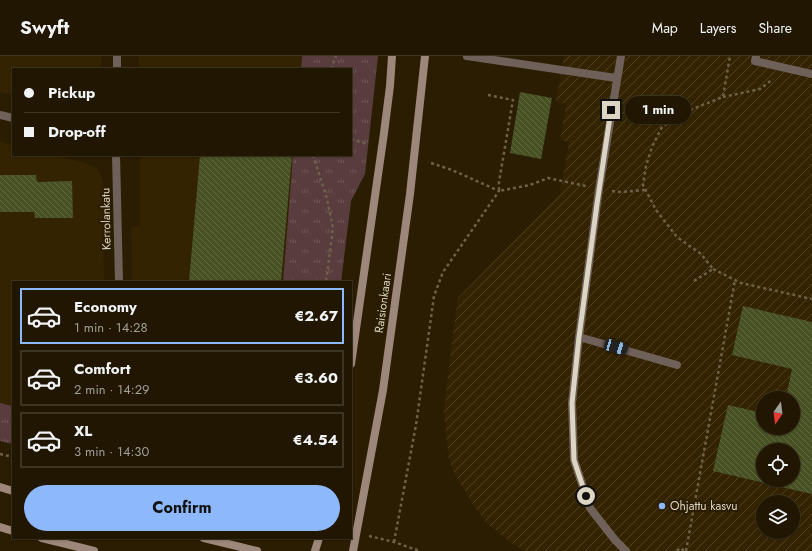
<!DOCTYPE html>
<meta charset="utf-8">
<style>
:root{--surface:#201601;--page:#281f0b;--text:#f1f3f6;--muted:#a29f99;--line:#3d3523;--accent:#8db9fc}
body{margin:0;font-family:Jost,sans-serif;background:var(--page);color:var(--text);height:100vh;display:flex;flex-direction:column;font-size:15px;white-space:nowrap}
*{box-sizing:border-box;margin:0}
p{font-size:13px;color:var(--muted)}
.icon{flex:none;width:22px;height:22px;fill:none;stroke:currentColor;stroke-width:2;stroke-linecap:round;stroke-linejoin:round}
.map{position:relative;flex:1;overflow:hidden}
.details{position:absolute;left:12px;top:225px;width:340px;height:258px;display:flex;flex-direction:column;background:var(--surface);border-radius:0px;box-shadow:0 1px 3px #0004,0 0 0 1px var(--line)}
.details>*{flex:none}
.top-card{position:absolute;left:12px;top:12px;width:340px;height:88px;border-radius:0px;box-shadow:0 1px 3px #0004,0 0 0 1px var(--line);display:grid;align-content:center;height:88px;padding:0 12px;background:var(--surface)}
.needle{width:26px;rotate:194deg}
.tools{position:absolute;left:756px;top:335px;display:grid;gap:8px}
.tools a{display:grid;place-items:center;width:44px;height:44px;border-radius:50%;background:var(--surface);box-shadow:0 1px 3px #0004,0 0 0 1px var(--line);font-size:20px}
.end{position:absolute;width:18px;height:18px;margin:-9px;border:5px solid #ddd5c4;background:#111;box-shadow:0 0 0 2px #111}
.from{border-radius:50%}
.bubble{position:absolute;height:28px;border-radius:14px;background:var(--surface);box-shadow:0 1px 3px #0004,0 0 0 1px var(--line);font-size:13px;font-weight:700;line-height:28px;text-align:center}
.car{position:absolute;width:12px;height:24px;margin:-12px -6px;border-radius:5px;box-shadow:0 0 3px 1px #0007;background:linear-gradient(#222 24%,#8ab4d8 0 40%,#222 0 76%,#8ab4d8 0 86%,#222 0)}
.top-card b{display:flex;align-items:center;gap:14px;height:38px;font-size:15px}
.top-card b+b{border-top:1px solid var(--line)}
.top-card i{width:10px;height:10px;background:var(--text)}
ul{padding:7px 0 0;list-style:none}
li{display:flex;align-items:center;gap:12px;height:56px;margin:0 8px 6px;padding:0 4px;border:2px solid var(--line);border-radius:0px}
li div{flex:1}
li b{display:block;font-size:15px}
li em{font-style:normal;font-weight:700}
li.selected{border-color:var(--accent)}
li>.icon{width:36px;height:36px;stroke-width:1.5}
.primary-button{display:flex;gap:8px;margin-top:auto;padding:8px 12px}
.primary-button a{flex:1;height:46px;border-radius:24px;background:var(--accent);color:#111;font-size:16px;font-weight:700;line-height:46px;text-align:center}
header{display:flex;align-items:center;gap:24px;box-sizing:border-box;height:56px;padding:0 20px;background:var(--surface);border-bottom:1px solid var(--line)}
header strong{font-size:19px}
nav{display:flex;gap:22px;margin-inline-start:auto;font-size:14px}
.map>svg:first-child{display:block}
.built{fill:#332300}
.industrial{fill:url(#industrial-furrows);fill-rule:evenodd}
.grass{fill:url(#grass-tufts)}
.building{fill:url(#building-back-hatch);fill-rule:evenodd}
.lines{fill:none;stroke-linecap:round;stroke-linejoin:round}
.path{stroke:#6d6149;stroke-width:2.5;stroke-dasharray:3 3;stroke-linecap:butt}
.service{stroke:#6f615a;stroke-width:8}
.minor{stroke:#6f615a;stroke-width:8}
.secondary{stroke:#9d877b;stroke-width:8}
.route{stroke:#ddd5c4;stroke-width:5}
.poi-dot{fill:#8db9fc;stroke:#2a1d01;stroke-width:1.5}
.labels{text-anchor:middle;stroke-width:4;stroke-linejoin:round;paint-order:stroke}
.street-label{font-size:12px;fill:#ddd5c4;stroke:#2a1d01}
.poi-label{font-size:12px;fill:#ddd5c4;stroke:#2a1d01;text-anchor:start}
</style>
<header>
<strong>Swyft</strong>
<nav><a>Map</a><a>Layers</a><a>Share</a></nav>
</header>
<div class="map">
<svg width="812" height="495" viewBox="0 0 812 495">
<defs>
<pattern id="industrial-furrows" width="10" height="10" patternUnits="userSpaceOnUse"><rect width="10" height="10" fill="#332300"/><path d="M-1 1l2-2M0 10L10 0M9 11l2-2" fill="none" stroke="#504224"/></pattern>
<pattern id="grass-tufts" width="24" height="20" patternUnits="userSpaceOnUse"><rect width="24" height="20" fill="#593c3e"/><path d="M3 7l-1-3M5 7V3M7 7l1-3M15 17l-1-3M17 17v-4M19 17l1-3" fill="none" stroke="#705758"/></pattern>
<pattern id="building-back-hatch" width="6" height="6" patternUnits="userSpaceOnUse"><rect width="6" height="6" fill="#475123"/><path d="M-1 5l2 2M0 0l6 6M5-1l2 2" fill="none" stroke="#616941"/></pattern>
</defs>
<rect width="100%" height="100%" fill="#2a1d01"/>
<!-- built -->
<g class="built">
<path d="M0 0H101V13H13V39L0 36Z"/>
<path d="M139 0H302L301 13H139Z"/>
<path d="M0 86 13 89V99H54L86 107 98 113 103 125 104 226H13V350L0 347Z"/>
<path d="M140 99H293L283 226H132L131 171 140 170Z"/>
</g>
<!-- industrial -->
<path class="industrial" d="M564 0H812V495H525L509 485 489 469 478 456 455 419 449 403 447 387 444 356 450 301 458 242 560 138 569 86 560 84 566 48 556 46ZM763 342H793V372H763ZM763 394H793V424H763ZM763 446H793V476H763Z"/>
<!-- grass -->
<g class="grass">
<path d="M302 0H378L365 118 351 145 341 226H283L293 99H351V13H301Z"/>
<path d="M0 347 13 350V388L0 385Z"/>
</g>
<!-- building -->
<g class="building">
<path d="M520 36 552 42 541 103 510 97Z"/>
<path d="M200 99H292L281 226H189Z"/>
<path d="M0 119H36L37 126 72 125 73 162H35L34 156H0Z"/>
<path d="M743 250 812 266V438L713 415 728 349 763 357V372H793V342H786L792 313 732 299ZM763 394H793V424H763Z"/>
</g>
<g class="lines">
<!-- path -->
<g class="path">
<path d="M331 13 336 0"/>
<path d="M488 39 513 44 499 126V135L530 129 548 122 586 130"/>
<path d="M723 41 760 33 773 23"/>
<path d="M351 83 367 88"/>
<path d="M313 99 327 143 333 172 326 226"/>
<path d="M612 135 619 136 646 134"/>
<path d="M713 213 741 227 812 243"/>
<path d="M694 225 713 213 701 198 677 181 656 154 643 129 646 110 652 91 662 71 685 56 723 41 730 0"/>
<path d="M0 398 13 401"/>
<path d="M369 480 394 486 420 495"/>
<path d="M394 486 416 369 434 240 443 216 499 135 452 114 428 106"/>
<path d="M677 495 680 492 685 495"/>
<path d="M686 495 735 224"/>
</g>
<!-- service -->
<g class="service">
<path d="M467 0 616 22"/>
<path d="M621 0 599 133 579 281 572 347 574 404 590 452 615 484 626 495"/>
<path d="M756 0 755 5 812 18"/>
<path d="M579 281 677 309"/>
</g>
<!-- minor -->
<g class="minor">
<path d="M117 13V0"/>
<path d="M0 59 13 62"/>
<path d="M116 99 119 226"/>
</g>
<!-- secondary -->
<g class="secondary">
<path d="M351 308 384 77 390 30 392 0"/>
<path d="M0 431 13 435"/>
<path d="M0 471 13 475"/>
<path d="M42 482 94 495"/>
<path d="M204 482 257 495"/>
<path d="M315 495 319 482"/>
<path d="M353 495 383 334 410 138 425 0"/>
</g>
</g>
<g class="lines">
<!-- route -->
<path class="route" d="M586 440 574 404 572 347 579 281 597 148 611 54"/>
</g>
<!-- markers -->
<circle class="poi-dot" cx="662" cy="450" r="4"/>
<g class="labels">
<!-- street labels -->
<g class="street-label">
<text transform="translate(106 163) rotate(-91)" y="4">Kerrolankatu</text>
<text transform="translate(383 247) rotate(-82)" y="4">Raisionkaari</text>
</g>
<!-- poi labels -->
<g class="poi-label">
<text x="670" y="454">Ohjattu kasvu</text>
</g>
</g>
</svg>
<div class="tools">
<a><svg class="needle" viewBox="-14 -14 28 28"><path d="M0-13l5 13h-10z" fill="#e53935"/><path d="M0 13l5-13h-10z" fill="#a29f99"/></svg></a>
<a><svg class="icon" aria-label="locate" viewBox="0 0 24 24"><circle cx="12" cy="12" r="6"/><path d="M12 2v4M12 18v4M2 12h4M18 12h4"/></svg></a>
<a><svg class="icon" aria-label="layers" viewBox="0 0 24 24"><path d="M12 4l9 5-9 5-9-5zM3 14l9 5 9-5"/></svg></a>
</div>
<i class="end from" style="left:586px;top:440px"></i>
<i class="end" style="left:611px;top:54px"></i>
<div class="bubble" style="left:625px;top:40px;width:66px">1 min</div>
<i class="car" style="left:616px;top:291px;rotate:106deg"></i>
<div class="top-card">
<b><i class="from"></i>Pickup</b>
<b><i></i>Drop-off</b>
</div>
<section class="details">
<ul>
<li class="selected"><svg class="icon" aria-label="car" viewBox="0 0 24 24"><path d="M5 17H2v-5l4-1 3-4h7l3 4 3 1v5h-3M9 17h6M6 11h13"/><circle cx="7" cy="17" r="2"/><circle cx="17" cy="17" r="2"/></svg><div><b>Economy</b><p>1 min · 14:28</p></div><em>€2.67</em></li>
<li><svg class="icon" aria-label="car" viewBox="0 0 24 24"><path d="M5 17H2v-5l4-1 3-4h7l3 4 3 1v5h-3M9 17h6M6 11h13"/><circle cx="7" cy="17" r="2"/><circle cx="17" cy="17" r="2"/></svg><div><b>Comfort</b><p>2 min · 14:29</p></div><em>€3.60</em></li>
<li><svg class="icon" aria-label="car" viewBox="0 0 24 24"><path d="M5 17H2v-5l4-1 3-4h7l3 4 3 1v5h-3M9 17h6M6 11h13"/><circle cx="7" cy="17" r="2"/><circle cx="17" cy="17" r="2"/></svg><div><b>XL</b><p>3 min · 14:30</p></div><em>€4.54</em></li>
</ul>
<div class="primary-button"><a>Confirm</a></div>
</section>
</div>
